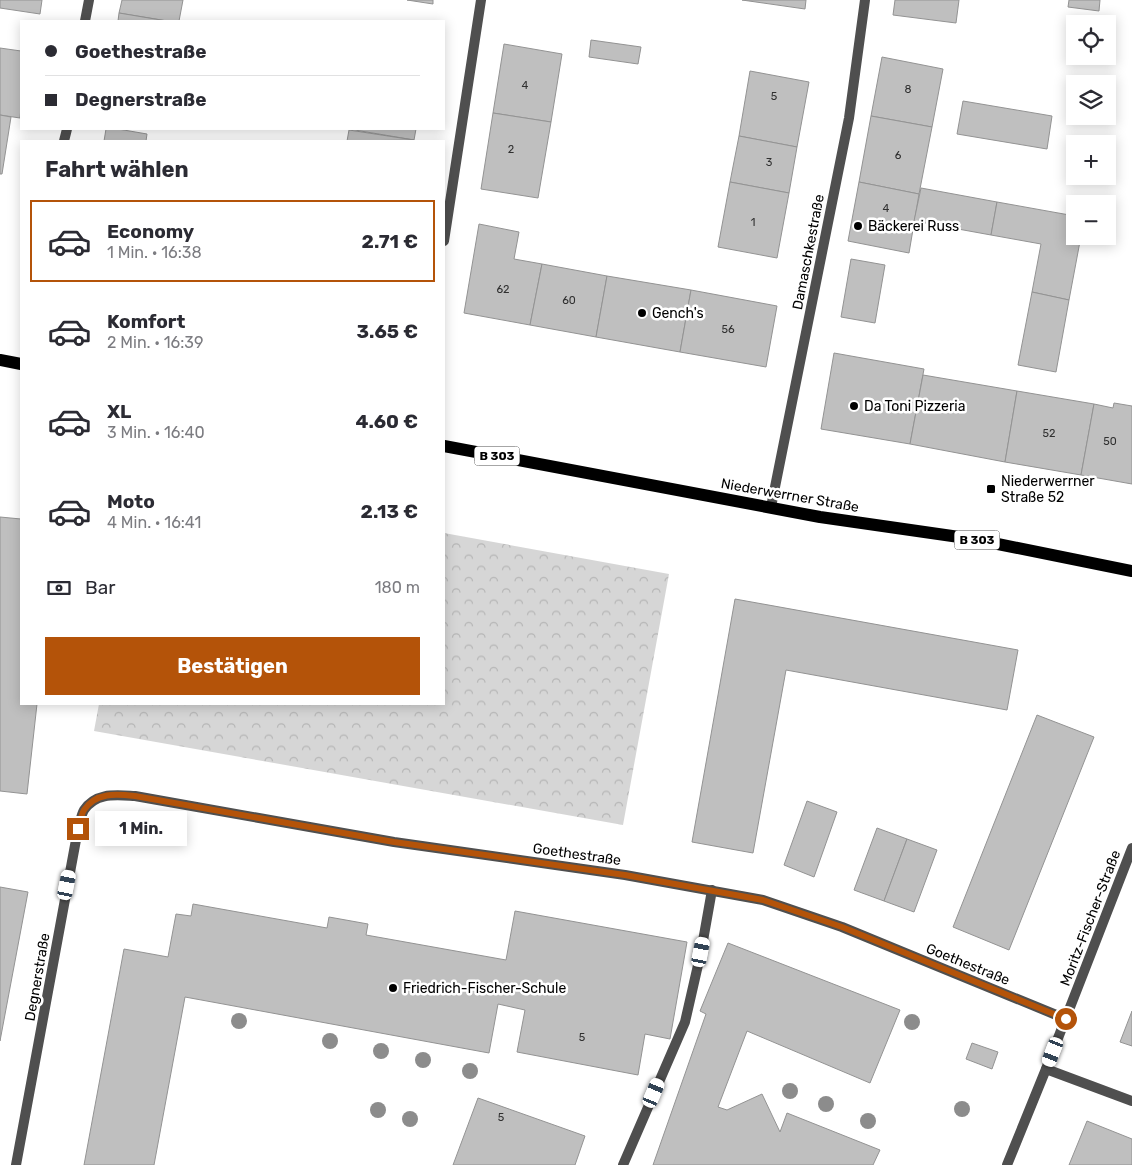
<!DOCTYPE html>
<html lang="de">
<meta charset="utf-8">
<style>
:root{--surface:#fff;--page:#f2f2f3;--text:#2b2b33;--muted:#7c7c81;--line:#e1e1e2;--accent:#b45309}
body{margin:0;font-family:Rubik,sans-serif;background:var(--page);color:var(--text);height:100vh;display:flex;flex-direction:column;font-size:19px;white-space:nowrap}
*{box-sizing:border-box;margin:0}
p{font-size:16px;color:var(--muted)}
.icon{flex:none;width:28px;height:28px;fill:none;stroke:currentColor;stroke-width:2;stroke-linecap:round;stroke-linejoin:round}
.map{position:relative;flex:1;overflow:hidden}
.details{position:absolute;left:20px;top:140px;width:425px;height:565px;display:flex;flex-direction:column;background:var(--surface);border-radius:0px;box-shadow:0 2px 12px #0003}
.details>*{flex:none}
.banner{position:absolute;left:20px;top:20px;width:425px;height:110px;border-radius:0px;box-shadow:0 2px 12px #0003;display:grid;align-content:center;height:110px;padding:0 25px;background:var(--surface)}
.fabs{position:absolute;left:1066px;top:15px;display:grid;gap:10px}
.fabs a{display:grid;place-items:center;width:50px;height:50px;border-radius:0px;background:var(--surface);box-shadow:0 2px 12px #0003;font-size:25px}
.end{position:absolute;width:22px;height:22px;margin:-11px;border:6px solid #b45309;background:#fff;box-shadow:0 0 0 2px #fff}
.from{border-radius:50%}
.bubble{position:absolute;height:35px;border-radius:0px;background:var(--surface);box-shadow:0 2px 12px #0003;font-size:16px;font-weight:700;line-height:35px;text-align:center}
.car{position:absolute;width:15px;height:30px;margin:-15px -8px;border-radius:6px;box-shadow:0 0 4px 1px #0007;background:linear-gradient(#fff 24%,#345 0 40%,#fff 0 76%,#345 0 86%,#fff 0)}
.banner b{display:flex;align-items:center;gap:18px;height:48px;font-size:19px}
.banner b+b{border-top:1px solid var(--line)}
.banner i{width:12px;height:12px;background:var(--text)}
ul{padding:0;list-style:none}
li{display:flex;align-items:center;gap:15px;height:82px;margin:0 10px 8px;padding:0 15px;border:2px solid transparent;border-radius:0px}
li div{flex:1}
li b{display:block;font-size:19px}
li em{font-style:normal;font-weight:700}
li.selected{border-color:var(--accent)}
li>.icon{width:45px;height:45px;stroke-width:1.5}
h2{padding:0 25px;font-size:22px;line-height:60px}
.pay{display:flex;align-items:center;gap:12px;height:55px;padding:0 25px;font-size:19px}
.pay p{margin-inline-start:auto}
.primary-button{display:flex;gap:10px;margin-top:auto;padding:10px 25px}
.primary-button a{flex:1;height:58px;border-radius:0px;background:var(--accent);color:#fff;font-size:20px;font-weight:700;line-height:58px;text-align:center}
.map>svg:first-child{display:block}
.forest{fill:url(#forest-crowns)}
.building{fill:#bfbfbf;stroke:#939393}
.lines{fill:none;stroke-linecap:round;stroke-linejoin:round}
.lane{stroke:#4f4f4f;stroke-width:10}
.street{stroke:#4f4f4f;stroke-width:10}
.primary{stroke:#000;stroke-width:12}
.tree{fill:#8c8c8c}
.route{stroke:#b45309;stroke-width:6}
.poi-dot{fill:#000;stroke:#fff;stroke-width:2}
.labels{text-anchor:middle;stroke-width:5;stroke-linejoin:round;paint-order:stroke}
.number-label{font-size:11px;fill:#303030}
.shield{fill:#fff;stroke:#4c4c4c;stroke-width:1}
.shield-label{font-size:12px;font-weight:bold;fill:#000}
.poi-label{font-size:14px;fill:#000;stroke:#fff;text-anchor:start}
.street-label{font-size:14px;fill:#000;stroke:#fff}
</style>
<div class="map">
<svg width="1132" height="1165" viewBox="0 0 1132 1165">
<defs>
<pattern id="forest-crowns" width="20" height="18" patternUnits="userSpaceOnUse" patternTransform="scale(1.25)"><rect width="20" height="18" fill="#d6d6d6"/><path d="M2 6a3 3 0 1 1 6 0M12 15a3 3 0 1 1 6 0" fill="none" stroke="#b6b6b6"/></pattern>
</defs>
<rect width="100%" height="100%" fill="#fff"/>
<!-- forest -->
<path class="forest" d="M444 533 669 574 623 825 94 731 99 704H444Z"/>
<!-- building -->
<g class="building">
<path d="M0 0H42L40 14 0 8Z"/>
<path d="M122 0H183L179 21H167L119 13Z"/>
<path d="M407 0H433V4Z"/>
<path d="M742 0H806L805 9Z"/>
<path d="M895 0H959L956 23 893 15Z"/>
<path d="M1069 0H1100L1099 11 1068 7Z"/>
<path d="M119 13 167 21H118Z"/>
<path d="M591 40 641 47 638 64 589 57Z"/>
<path d="M504 44 562 54 551 122 493 113Z"/>
<path d="M0 48 21 51V108L20 118 0 115Z"/>
<path d="M882 57 943 69 932 127 871 116Z"/>
<path d="M750 71 809 82 797 147 739 136Z"/>
<path d="M963 101 1052 116 1047 149 957 134Z"/>
<path d="M493 113 551 122 538 198 481 189Z"/>
<path d="M0 115 11 117 2 174H0Z"/>
<path d="M871 116 932 127 919 194 859 182Z"/>
<path d="M106 129H118L147 134 146 141H104Z"/>
<path d="M349 129H416L414 140Z"/>
<path d="M349 130 414 140 347 141Z"/>
<path d="M739 136 797 147 789 193 730 182Z"/>
<path d="M730 182 789 193 777 258 718 247Z"/>
<path d="M859 182 919 194 909 253 848 241Z"/>
<path d="M921 188 997 202 991 235 914 221Z"/>
<path d="M997 202 1075 216V236H1081L1069 300 1032 292 1041 244 991 235Z"/>
<path d="M479 224 519 232 514 259 542 264 530 325 464 313Z"/>
<path d="M851 259 885 265 875 323 841 317Z"/>
<path d="M542 264 607 276 596 337 530 325Z"/>
<path d="M607 276 691 290 680 352 596 337Z"/>
<path d="M691 290 777 306 766 367 680 352Z"/>
<path d="M1032 292 1069 300 1056 372 1018 365Z"/>
<path d="M834 353 924 369 910 444 821 429Z"/>
<path d="M923 375 1017 391 1005 462 910 444Z"/>
<path d="M1017 391 1094 404 1081 475 1005 462Z"/>
<path d="M1114 403 1132 406V484L1081 475 1094 404 1113 408Z"/>
<path d="M0 517 21 519V704H37L27 794 0 791Z"/>
<path d="M735 599 1018 650 1007 710 786 670 753 853 692 842Z"/>
<path d="M1037 715 1094 737 1009 950 953 927Z"/>
<path d="M807 801 837 812 814 877 784 865Z"/>
<path d="M877 828 907 839 884 901 854 890Z"/>
<path d="M907 839 937 850 914 912 884 901Z"/>
<path d="M0 887 28 892 0 1041Z"/>
<path d="M193 904 327 928 329 917 368 924 366 935 506 960 515 911 687 942 670 1039 645 1034 638 1075 517 1052 525 1010 498 1004 489 1053 185 997 154 1165H84L124 949 168 957 176 914 191 916Z"/>
<path d="M728 943 900 1010 870 1083 747 1031 718 1107 727 1110 762 1094 780 1132 787 1113 880 1150 873 1165H653L706 1014 700 1011Z"/>
<path d="M1132 1011V1046L1120 1042Z"/>
<path d="M972 1043 998 1052 992 1069 966 1059Z"/>
<path d="M478 1098 585 1136 575 1165H453Z"/>
<path d="M1087 1121 1132 1139V1165H1069Z"/>
</g>
<g class="lines">
<!-- lane -->
<path class="lane" d="M623 1165 685 1022 701 952 712 890"/>
<!-- street -->
<g class="street">
<path d="M85 21 89 0"/>
<path d="M64 141 67 129"/>
<path d="M444 241 481 0"/>
<path d="M771 507 849 118 865 0"/>
<path d="M1046 1069 1132 1101"/>
<path d="M16 1165 78 829C80 823 81 815 84 810 96 792 116 795 135 796L394 842 625 875 763 900 842 927 1066 1019"/>
<path d="M1007 1165 1046 1069 1132 848"/>
</g>
<!-- primary -->
<g class="primary">
<path d="M0 360 21 364"/>
<path d="M444 446 820 517 973 539 1132 571"/>
</g>
</g>
<!-- trees -->
<g class="tree">
<circle cx="239" cy="1021" r="8"/>
<circle cx="912" cy="1022" r="8"/>
<circle cx="330" cy="1041" r="8"/>
<circle cx="381" cy="1051" r="8"/>
<circle cx="423" cy="1060" r="8"/>
<circle cx="470" cy="1071" r="8"/>
<circle cx="790" cy="1091" r="8"/>
<circle cx="826" cy="1104" r="8"/>
<circle cx="962" cy="1109" r="8"/>
<circle cx="378" cy="1110" r="8"/>
<circle cx="410" cy="1119" r="8"/>
<circle cx="868" cy="1121" r="8"/>
</g>
<g class="lines">
<!-- route -->
<path class="route" d="M78 829C80 823 81 815 84 810 96 792 116 794 135 796L394 842 625 875 763 900 842 927 1066 1019"/>
</g>
<!-- markers -->
<g class="poi-dot">
<circle cx="858" cy="226" r="5"/>
<circle cx="642" cy="313" r="5"/>
<circle cx="854" cy="406" r="5"/>
<rect x="986" y="484" width="10" height="10" rx="2.5"/>
<circle cx="393" cy="988" r="5"/>
</g>
<g class="labels">
<!-- number labels -->
<g class="number-label">
<text x="525" y="89">4</text>
<text x="908" y="93">8</text>
<text x="774" y="100">5</text>
<text x="511" y="153">2</text>
<text x="898" y="159">6</text>
<text x="769" y="166">3</text>
<text x="886" y="212">4</text>
<text x="753" y="226">1</text>
<text x="503" y="293">62</text>
<text x="569" y="304">60</text>
<text x="728" y="333">56</text>
<text x="1049" y="437">52</text>
<text x="1110" y="445">50</text>
<text x="582" y="1041">5</text>
<text x="501" y="1121">5</text>
</g>
<!-- shield labels -->
<g class="shield">
<rect x="474.5" y="446.5" width="45" height="19" rx="4"/>
<rect x="954.5" y="530.5" width="45" height="19" rx="4"/>
</g>
<g class="shield-label">
<text x="497" y="460">B 303</text>
<text x="977" y="544">B 303</text>
</g>
<!-- poi labels -->
<g class="poi-label">
<text x="868" y="231">Bäckerei Russ</text>
<text x="652" y="318">Gench's</text>
<text x="864" y="411">Da Toni Pizzeria</text>
<text x="1001" y="486">Niederwerrner<tspan x="1001" dy="16">Straße 52</tspan></text>
<text x="403" y="993">Friedrich-Fischer-Schule</text>
</g>
<!-- street labels -->
<g class="street-label">
<text transform="translate(808 252) rotate(-79)" y="5">Damaschkestraße</text>
<text transform="translate(790 495) rotate(10)" y="5">Niederwerrner Straße</text>
<text transform="translate(577 854) rotate(8)" y="5">Goethestraße</text>
<text transform="translate(1090 918) rotate(-69)" y="5">Moritz-Fischer-Straße</text>
<text transform="translate(968 964) rotate(22)" y="5">Goethestraße</text>
<text transform="translate(37 977) rotate(-80)" y="5">Degnerstraße</text>
</g>
</g>
</svg>
<div class="fabs">
<a><svg class="icon" aria-label="locate" viewBox="0 0 24 24"><circle cx="12" cy="12" r="6"/><path d="M12 2v4M12 18v4M2 12h4M18 12h4"/></svg></a>
<a><svg class="icon" aria-label="layers" viewBox="0 0 24 24"><path d="M12 4l9 5-9 5-9-5zM3 14l9 5 9-5"/></svg></a>
<a>+</a>
<a>−</a>
</div>
<i class="end from" style="left:1066px;top:1019px"></i>
<i class="end" style="left:78px;top:829px"></i>
<div class="bubble" style="left:95px;top:811px;width:92px">1 Min.</div>
<i class="car" style="left:67px;top:885px;rotate:11deg"></i>
<i class="car" style="left:701px;top:952px;rotate:11deg"></i>
<i class="car" style="left:1053px;top:1052px;rotate:201deg"></i>
<i class="car" style="left:654px;top:1093px;rotate:23deg"></i>
<div class="banner">
<b><i class="from"></i>Goethestraße</b>
<b><i></i>Degnerstraße</b>
</div>
<section class="details">
<h2>Fahrt wählen</h2>
<ul>
<li class="selected"><svg class="icon" aria-label="car" viewBox="0 0 24 24"><path d="M5 17H2v-5l4-1 3-4h7l3 4 3 1v5h-3M9 17h6M6 11h13"/><circle cx="7" cy="17" r="2"/><circle cx="17" cy="17" r="2"/></svg><div><b>Economy</b><p>1 Min. · 16:38</p></div><em>2.71 €</em></li>
<li><svg class="icon" aria-label="car" viewBox="0 0 24 24"><path d="M5 17H2v-5l4-1 3-4h7l3 4 3 1v5h-3M9 17h6M6 11h13"/><circle cx="7" cy="17" r="2"/><circle cx="17" cy="17" r="2"/></svg><div><b>Komfort</b><p>2 Min. · 16:39</p></div><em>3.65 €</em></li>
<li><svg class="icon" aria-label="car" viewBox="0 0 24 24"><path d="M5 17H2v-5l4-1 3-4h7l3 4 3 1v5h-3M9 17h6M6 11h13"/><circle cx="7" cy="17" r="2"/><circle cx="17" cy="17" r="2"/></svg><div><b>XL</b><p>3 Min. · 16:40</p></div><em>4.60 €</em></li>
<li><svg class="icon" aria-label="car" viewBox="0 0 24 24"><path d="M5 17H2v-5l4-1 3-4h7l3 4 3 1v5h-3M9 17h6M6 11h13"/><circle cx="7" cy="17" r="2"/><circle cx="17" cy="17" r="2"/></svg><div><b>Moto</b><p>4 Min. · 16:41</p></div><em>2.13 €</em></li>
</ul>
<div class="pay"><svg class="icon" aria-label="cash" viewBox="0 0 24 24"><path d="M3 7h18v10H3z"/><circle cx="12" cy="12" r="2"/></svg>Bar<p>180 m</p></div>
<div class="primary-button"><a>Bestätigen</a></div>
</section>
</div>
